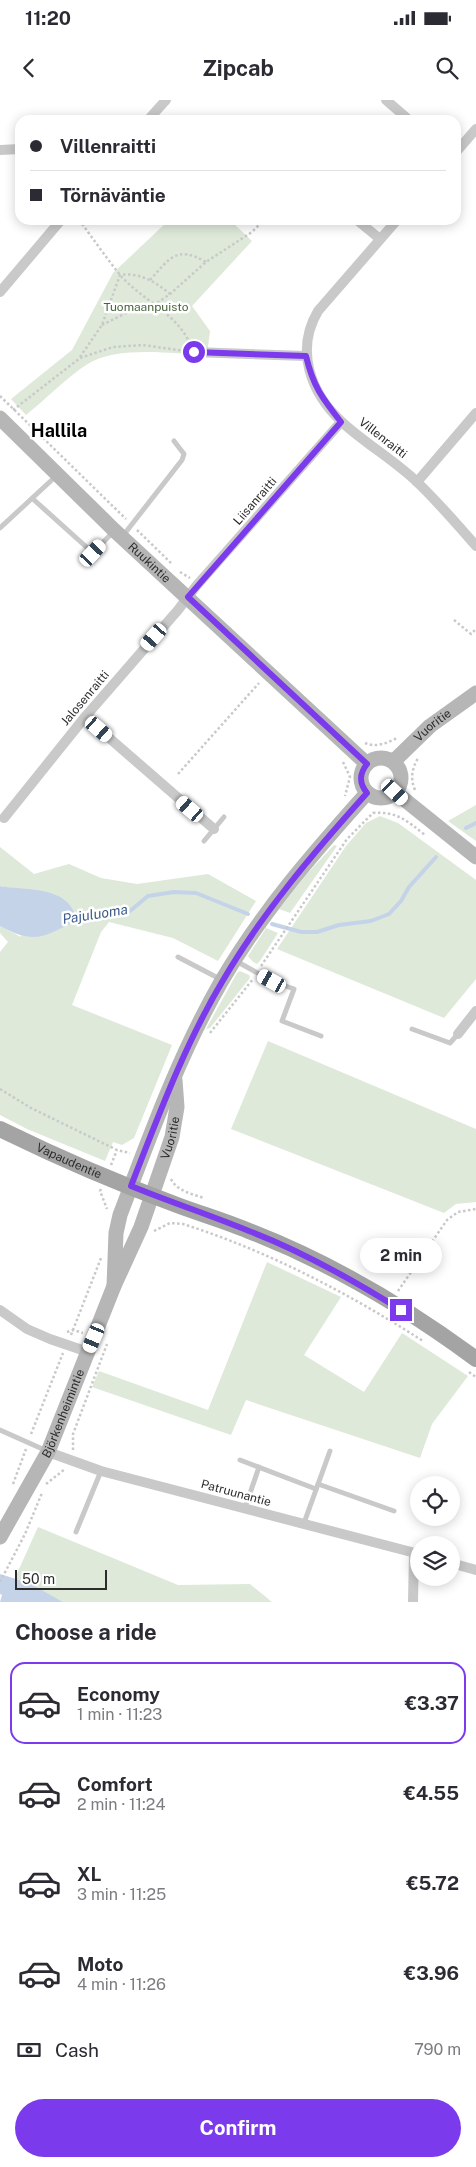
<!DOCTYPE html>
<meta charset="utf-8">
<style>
:root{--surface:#fff;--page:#f2f2f3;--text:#2b2b33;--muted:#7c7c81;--line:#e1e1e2;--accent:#7c3aed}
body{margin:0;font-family:"Public Sans",sans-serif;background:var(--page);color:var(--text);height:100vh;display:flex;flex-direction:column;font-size:19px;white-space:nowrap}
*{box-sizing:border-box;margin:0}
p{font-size:16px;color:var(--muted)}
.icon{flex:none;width:28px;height:28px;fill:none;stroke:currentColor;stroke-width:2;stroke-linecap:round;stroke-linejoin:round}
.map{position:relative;height:1502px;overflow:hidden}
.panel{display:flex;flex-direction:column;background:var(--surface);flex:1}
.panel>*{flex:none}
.guide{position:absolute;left:15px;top:15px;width:446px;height:110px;border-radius:15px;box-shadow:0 2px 12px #0003;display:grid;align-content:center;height:110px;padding:0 15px;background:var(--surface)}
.fabs{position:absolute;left:410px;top:1376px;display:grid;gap:10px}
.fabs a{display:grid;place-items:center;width:50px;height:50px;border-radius:50%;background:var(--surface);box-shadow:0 2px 12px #0003;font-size:25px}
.scale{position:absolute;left:15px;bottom:12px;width:92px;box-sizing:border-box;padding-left:5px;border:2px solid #2c2c2c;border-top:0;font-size:14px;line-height:18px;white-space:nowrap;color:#2c2c2c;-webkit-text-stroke:4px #fff;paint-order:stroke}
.end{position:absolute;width:22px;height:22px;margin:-11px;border:6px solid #7c3aed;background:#fff;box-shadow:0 0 0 2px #fff}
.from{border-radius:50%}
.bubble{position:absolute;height:35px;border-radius:18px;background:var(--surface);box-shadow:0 2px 12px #0003;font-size:16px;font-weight:700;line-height:35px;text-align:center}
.car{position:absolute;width:15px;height:30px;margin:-15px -8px;border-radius:6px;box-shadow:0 0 4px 1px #0007;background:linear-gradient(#fff 24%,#345 0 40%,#fff 0 76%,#345 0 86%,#fff 0)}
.guide b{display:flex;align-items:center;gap:18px;height:48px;font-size:19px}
.guide b+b{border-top:1px solid var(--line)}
.guide i{width:12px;height:12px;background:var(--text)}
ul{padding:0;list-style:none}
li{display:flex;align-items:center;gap:15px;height:82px;margin:0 10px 8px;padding:0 5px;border:2px solid transparent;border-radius:15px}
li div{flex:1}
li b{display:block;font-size:19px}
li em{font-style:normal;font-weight:700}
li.on{border-color:var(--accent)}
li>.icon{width:45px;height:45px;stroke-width:1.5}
h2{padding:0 15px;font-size:22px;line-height:60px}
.pay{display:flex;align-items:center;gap:12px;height:55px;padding:0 15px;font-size:19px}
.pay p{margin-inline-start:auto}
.action{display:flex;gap:10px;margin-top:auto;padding:10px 15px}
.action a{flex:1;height:58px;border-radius:30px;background:var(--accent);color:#fff;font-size:20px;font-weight:700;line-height:58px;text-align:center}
.status{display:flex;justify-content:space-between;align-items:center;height:35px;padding:0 25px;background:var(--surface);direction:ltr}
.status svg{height:14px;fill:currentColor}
header{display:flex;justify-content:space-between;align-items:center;height:65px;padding:0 15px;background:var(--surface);font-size:22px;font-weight:700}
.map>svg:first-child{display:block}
.green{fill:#dee9d9}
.water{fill:#c5d3e9}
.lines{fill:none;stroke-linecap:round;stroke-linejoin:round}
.stream{stroke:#c5d3e9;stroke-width:4}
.path{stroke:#c9c9c9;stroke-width:2.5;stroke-dasharray:2.5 2.5;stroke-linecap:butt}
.lane{stroke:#c9c9c9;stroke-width:5}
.street{stroke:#c9c9c9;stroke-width:10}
.secondary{stroke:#b6b6b6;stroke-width:15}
.primary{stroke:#a4a4a4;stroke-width:16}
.route{stroke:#7c3aed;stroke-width:6}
.labels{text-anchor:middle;stroke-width:5;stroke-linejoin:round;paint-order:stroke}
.park-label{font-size:12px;fill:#46653b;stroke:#fff}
.street-label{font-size:12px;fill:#2c2c2c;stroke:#fff}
.water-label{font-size:14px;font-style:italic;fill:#3d5c8b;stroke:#fff}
.district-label{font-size:18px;font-weight:bold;fill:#000;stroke:#fff}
</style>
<div class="status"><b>11:20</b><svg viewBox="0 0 49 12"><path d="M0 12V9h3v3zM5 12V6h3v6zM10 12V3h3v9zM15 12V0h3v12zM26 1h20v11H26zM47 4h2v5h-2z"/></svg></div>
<header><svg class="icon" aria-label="back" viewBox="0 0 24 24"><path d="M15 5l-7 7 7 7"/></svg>Zipcab<svg class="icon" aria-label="search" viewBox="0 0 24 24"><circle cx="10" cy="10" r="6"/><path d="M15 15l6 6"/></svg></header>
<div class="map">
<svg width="476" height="1502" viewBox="0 0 476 1502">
<rect width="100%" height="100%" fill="#fff"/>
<!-- green -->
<g class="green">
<path d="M169 120H174L182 125 188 120H230L252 141 192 206 210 231 207 255C172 254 117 245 86 265 65 279 46 299 26 315L11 299 72 250 113 173Z"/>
<path d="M476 705V741L448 721Z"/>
<path d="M380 716 398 723 476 780V879L444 918 277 849 346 746 366 723Z"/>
<path d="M334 745 337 746 290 813 279 809 306 775Z"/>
<path d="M0 747 34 774 69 764 101 778 137 784 208 774 256 801 218 861 173 838 109 822 101 832 72 905 172 945 134 1038 122 1045 113 1042 105 1061 27 1029 0 1015V852L8 842 0 833V826L21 837 11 788 0 786Z"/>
<path d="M266 828 278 833 260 861 257 864 253 862 248 856Z"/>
<path d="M240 871 249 875 250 878 210 928 206 929 237 873Z"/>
<path d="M268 941 476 1029V1102L456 1104 444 1113 231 1029Z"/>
<path d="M267 1162 341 1197 304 1255 364 1292 402 1233 468 1276 432 1324 420 1358 246 1300 231 1335 92 1287 99 1271 208 1310Z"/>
<path d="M38 1427 178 1485 250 1484 272 1502H63L15 1478Z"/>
</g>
<!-- water -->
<g class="water">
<path d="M0 786C28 791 69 785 77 820 44 837 35 845 0 826Z"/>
<path d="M0 1474 29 1483 63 1502H0L2 1495 0 1494Z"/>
</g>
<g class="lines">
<!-- stream -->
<g class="stream">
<path d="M466 728 476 723"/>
<path d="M73 820 130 811 148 796 174 792 196 793 248 814"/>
<path d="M272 824 301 832H317L339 825 371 821 389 814 401 801 409 787 436 757"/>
</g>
<!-- path -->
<g class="path">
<path d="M79 120C93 138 106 158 121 176 141 199 177 214 189 242"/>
<path d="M150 180C170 158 176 145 206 162"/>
<path d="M102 225 130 211 154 205 170 194 206 162 252 132 264 120"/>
<path d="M80 257 102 225 120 175C139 172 156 182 170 194"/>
<path d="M0 296 126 419"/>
<path d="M13 310 80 258 113 247 143 245 185 251"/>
<path d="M137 430 171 463"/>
<path d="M180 472 190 478"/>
<path d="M454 520 471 534 476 529"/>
<path d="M365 643C376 648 387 643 397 638"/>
<path d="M343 662 350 677 345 696"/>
<path d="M178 674 259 583"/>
<path d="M415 690C410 678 412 669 418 658"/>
<path d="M261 866 347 739 373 713C397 711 407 721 425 735"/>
<path d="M210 933 253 879"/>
<path d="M0 989 31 1008 117 1050 130 1053"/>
<path d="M111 1065 117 1050"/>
<path d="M171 1079C177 1091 192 1094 204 1098"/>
<path d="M101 1089 100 1091 107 1109"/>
<path d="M154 1131 170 1123 183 1124C268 1151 348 1193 423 1241"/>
<path d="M398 1191 447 1120 458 1112 476 1109"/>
<path d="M67 1232 73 1230 83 1233"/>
<path d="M71 1235 101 1158"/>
<path d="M469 1272 476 1277"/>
<path d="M31 1334 63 1253"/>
<path d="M73 1350V1334L107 1244"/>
<path d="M13 1384 26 1349"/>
<path d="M46 1384 65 1369"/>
<path d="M0 1482 25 1434 42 1393"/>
</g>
<!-- lane -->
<g class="lane">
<path d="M33 399 93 453 113 432"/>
<path d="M0 428 55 377"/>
<path d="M122 437 182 360 184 354 174 341"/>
<path d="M204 741 224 717"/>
<path d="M178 857 220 879"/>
<path d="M236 861 272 881 294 889 282 921 321 936"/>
<path d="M412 929 450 943 458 934"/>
<path d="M0 1330 47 1351"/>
<path d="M240 1360 316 1389"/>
<path d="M318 1384 394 1411"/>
<path d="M245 1408 259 1367"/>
<path d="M304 1423 330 1351"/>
<path d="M76 1432 101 1371"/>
</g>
<!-- street -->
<g class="street">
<path d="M386 0 409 20"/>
<path d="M148 20 166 0"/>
<path d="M0 50 20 49"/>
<path d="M456 52 476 29"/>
<path d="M357 120 380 139"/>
<path d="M397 120 318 211C295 250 310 293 343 323 366 344 394 360 417 382 438 402 457 424 476 446"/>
<path d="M0 192 61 120"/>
<path d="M194 252 306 256"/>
<path d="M417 382 476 313"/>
<path d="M85 617 214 729"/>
<path d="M4 718 85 617 178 510 197 485 341 322"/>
<path d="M458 934 476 911"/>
<path d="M0 1210 27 1229 50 1239 88 1252"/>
<path d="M48 1352 101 1371 419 1454"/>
<path d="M451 1463 476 1470"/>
<path d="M413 1502 414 1453"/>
</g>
<!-- secondary -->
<g class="secondary">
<path id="s1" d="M0 318 114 430 367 664"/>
<circle cx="381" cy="678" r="20"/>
<path id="s2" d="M393 662 430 626 476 593"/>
<path d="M395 692 476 757"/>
<path d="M114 1186 116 1133 120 1115C150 1036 179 955 221 882 261 813 314 752 367 693"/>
<path id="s3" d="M0 1437 48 1352 114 1186 141 1127 172 1037 177 1007 175 980"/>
</g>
<!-- primary -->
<path class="primary" id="s4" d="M0 1029C57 1057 117 1083 177 1105 201 1114 225 1121 249 1131 329 1162 407 1208 476 1259"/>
</g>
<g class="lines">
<!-- route -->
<path class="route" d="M194 252 306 256C313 286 322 298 341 322L188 497 367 664C359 674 359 683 367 693 314 752 262 813 222 882 184 946 158 1017 131 1086 170 1102 210 1115 249 1131 302 1151 353 1180 401 1210"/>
</g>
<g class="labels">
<!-- park labels -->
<g class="park-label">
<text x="146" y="211">Tuomaanpuisto</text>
</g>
<!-- street labels -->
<g class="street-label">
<text transform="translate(383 338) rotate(38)" y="4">Villenraitti</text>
<text transform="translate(255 401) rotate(-49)" y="4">Liisanraitti</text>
<text dy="4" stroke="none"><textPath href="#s1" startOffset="208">Ruukintie</textPath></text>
<text transform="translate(85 598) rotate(-50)" y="4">Jalosenraitti</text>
<text dy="4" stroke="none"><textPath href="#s2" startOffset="54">Vuoritie</textPath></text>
<text dy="4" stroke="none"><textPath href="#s3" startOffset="435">Vuoritie</textPath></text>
<text dy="4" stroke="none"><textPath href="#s4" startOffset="76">Vapaudentie</textPath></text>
<text dy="4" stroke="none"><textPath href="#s3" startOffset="139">Björkenheimintie</textPath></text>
<text transform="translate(236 1393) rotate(15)" y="4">Patruunantie</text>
</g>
<!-- water labels -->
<g class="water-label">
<text transform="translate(95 814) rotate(-9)" y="5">Pajuluoma</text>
</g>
<!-- district labels -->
<g class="district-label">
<text x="59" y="337">Hallila</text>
</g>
</g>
</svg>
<div class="fabs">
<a><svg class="icon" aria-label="locate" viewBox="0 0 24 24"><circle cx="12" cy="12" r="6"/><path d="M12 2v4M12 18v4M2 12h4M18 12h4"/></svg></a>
<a><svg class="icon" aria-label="layers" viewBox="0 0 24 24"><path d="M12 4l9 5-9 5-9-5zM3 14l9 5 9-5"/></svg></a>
</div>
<div class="scale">50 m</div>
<i class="end from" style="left:194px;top:252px"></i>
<i class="end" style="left:401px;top:1210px"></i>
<div class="bubble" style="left:360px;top:1138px;width:82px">2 min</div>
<i class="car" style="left:93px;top:453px;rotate:43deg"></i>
<i class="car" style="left:154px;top:537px;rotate:221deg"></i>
<i class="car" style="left:99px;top:629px;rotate:131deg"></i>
<i class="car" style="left:395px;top:692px;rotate:133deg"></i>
<i class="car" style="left:190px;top:709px;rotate:311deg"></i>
<i class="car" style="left:272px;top:881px;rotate:299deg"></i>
<i class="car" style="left:94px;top:1238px;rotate:203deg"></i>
<div class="guide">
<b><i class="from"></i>Villenraitti</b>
<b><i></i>Törnäväntie</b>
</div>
</div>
<section class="panel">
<h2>Choose a ride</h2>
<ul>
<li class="on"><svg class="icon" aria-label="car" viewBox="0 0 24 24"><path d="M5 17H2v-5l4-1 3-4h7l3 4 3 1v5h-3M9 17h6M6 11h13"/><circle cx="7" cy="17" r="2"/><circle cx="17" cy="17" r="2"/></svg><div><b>Economy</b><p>1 min · 11:23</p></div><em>€3.37</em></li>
<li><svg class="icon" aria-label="car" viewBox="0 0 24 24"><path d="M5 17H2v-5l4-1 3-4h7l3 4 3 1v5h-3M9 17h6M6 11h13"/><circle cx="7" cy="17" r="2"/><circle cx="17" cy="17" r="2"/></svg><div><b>Comfort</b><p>2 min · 11:24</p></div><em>€4.55</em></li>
<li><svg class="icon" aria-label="car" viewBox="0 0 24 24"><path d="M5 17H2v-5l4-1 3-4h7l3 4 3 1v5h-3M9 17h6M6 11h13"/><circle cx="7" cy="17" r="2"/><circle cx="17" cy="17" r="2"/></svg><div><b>XL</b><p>3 min · 11:25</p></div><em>€5.72</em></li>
<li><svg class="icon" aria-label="car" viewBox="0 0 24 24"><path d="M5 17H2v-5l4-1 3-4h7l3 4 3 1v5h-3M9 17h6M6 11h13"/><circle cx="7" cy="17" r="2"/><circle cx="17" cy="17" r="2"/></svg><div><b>Moto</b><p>4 min · 11:26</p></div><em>€3.96</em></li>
</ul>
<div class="pay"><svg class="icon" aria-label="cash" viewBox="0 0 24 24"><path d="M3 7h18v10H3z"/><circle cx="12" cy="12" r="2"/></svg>Cash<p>790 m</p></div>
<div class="action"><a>Confirm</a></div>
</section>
